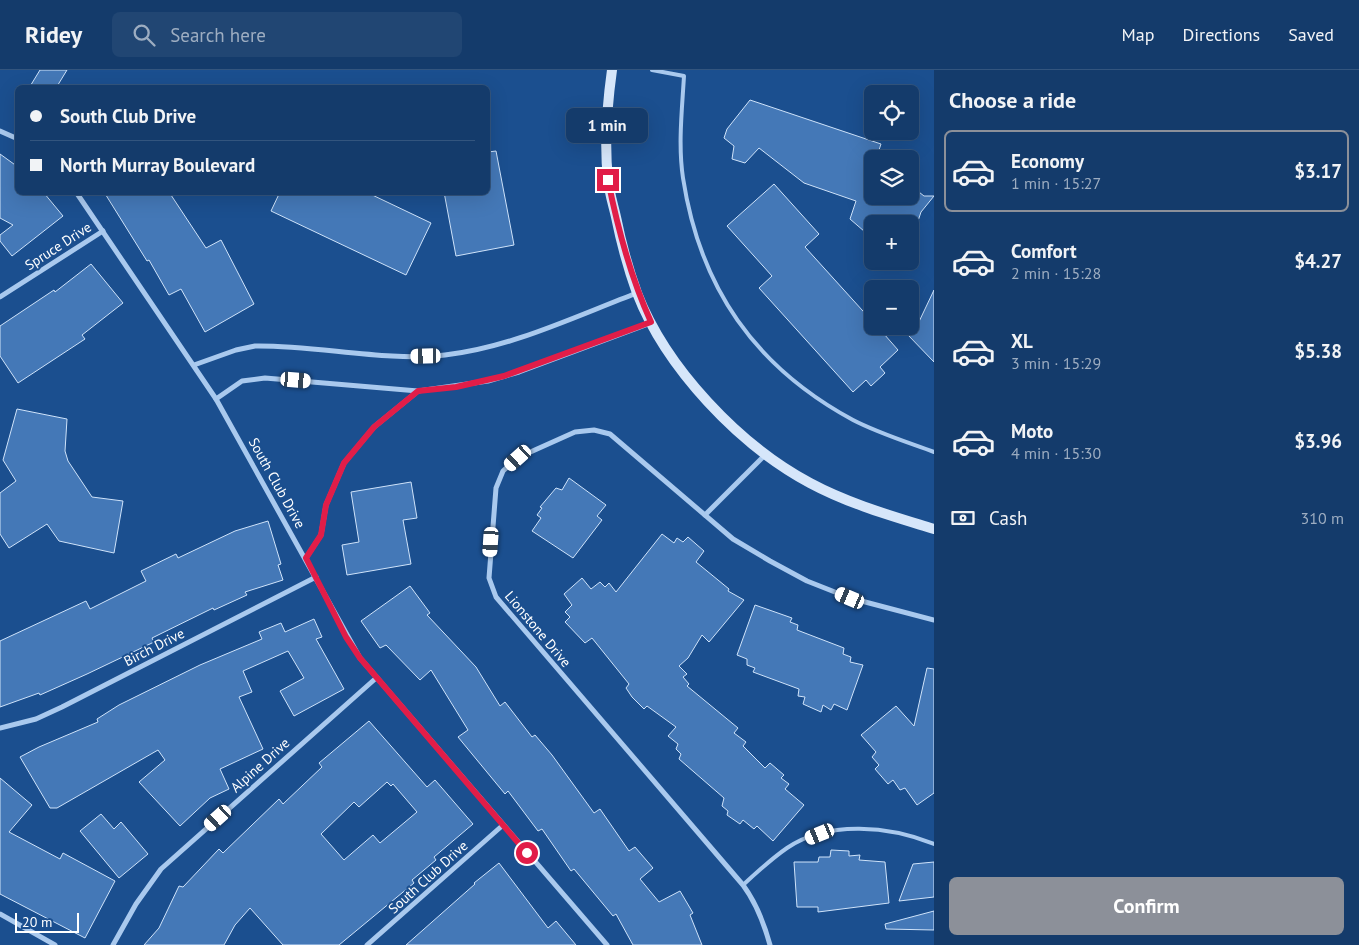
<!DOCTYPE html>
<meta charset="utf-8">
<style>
:root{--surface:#143b6b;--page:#214673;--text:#f1f3f6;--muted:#9dadc1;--line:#33557e;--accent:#8c9099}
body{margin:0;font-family:"PT Sans",sans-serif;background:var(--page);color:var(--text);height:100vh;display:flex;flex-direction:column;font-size:19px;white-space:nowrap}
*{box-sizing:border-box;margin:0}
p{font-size:16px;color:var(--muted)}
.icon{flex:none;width:28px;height:28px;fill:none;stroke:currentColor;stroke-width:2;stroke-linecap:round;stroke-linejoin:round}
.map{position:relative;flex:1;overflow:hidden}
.details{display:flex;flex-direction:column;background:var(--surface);width:425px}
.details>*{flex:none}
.guide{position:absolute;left:15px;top:15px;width:475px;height:110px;border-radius:8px;box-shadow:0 5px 20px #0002,0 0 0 1px var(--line);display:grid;align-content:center;height:110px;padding:0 15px;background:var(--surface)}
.controls{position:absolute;left:864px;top:15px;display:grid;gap:10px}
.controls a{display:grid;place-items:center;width:55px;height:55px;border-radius:8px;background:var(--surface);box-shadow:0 5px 20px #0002,0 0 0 1px var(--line);font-size:25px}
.scale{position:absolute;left:15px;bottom:12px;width:64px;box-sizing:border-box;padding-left:5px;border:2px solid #fff;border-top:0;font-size:14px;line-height:18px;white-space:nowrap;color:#fff;-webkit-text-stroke:4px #1b4f8f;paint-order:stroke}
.end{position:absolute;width:22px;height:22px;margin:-11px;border:6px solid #e11d48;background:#fff;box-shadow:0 0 0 2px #fff}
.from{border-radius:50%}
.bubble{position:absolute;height:35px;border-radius:8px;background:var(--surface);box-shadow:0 5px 20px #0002,0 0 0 1px var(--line);font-size:16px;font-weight:800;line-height:35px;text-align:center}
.car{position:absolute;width:15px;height:30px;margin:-15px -8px;border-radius:6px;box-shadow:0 0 4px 1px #0007;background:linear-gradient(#fff 24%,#345 0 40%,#fff 0 76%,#345 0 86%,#fff 0)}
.guide b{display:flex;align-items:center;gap:18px;height:48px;font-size:19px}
.guide b+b{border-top:1px solid var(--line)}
.guide i{width:12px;height:12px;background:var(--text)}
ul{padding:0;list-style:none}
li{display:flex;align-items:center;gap:15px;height:82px;margin:0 10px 8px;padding:0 5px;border:2px solid transparent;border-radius:8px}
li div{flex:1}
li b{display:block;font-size:19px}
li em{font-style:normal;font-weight:800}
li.on{border-color:var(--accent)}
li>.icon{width:45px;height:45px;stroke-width:1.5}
h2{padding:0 15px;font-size:22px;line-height:60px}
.pay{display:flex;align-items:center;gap:12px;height:55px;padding:0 15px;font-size:19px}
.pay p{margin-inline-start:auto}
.cta{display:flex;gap:10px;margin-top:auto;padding:10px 15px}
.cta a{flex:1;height:58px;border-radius:8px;background:var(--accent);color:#fff;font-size:20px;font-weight:800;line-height:58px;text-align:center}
header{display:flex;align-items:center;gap:30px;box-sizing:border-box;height:70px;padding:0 25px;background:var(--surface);border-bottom:1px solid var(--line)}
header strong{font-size:24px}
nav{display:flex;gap:28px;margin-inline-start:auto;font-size:18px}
.search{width:350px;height:45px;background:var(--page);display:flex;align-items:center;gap:12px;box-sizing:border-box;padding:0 18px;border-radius:8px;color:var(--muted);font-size:19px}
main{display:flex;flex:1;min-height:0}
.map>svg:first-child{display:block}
.building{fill:#4478b7;stroke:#cfe3fa;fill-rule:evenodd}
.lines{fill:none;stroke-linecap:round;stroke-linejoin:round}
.lane{stroke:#a9c9ee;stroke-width:4}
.street{stroke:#a9c9ee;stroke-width:5}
.secondary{stroke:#d6e6fa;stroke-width:10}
.route{stroke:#e11d48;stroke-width:6}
.labels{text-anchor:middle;stroke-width:4;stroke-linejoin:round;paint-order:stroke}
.street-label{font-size:14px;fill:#fff;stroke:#1b4f8f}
</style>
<header>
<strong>Ridey</strong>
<div class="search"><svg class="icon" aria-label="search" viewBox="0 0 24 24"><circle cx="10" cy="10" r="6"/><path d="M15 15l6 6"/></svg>Search here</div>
<nav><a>Map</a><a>Directions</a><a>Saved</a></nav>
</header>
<main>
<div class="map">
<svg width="934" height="875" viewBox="0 0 934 875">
<rect width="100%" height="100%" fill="#1b4f8f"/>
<!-- building -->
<g class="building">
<path d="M40 0H67L56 18H29Z"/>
<path d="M750 30 881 74 876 89H872V126H910V115L924 126H934L921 142 917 154H913L910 157V154H872V168L850 149 856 131 804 113 759 78 745 93 732 89 734 76 724 68 727 59Z"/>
<path d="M496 81 514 175 456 186 444 122H488V82Z"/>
<path d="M0 84 18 97V122L44 123 63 146 12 186 0 171V165L13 155 0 148Z"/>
<path d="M774 114 819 164 805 177 872 251V256H877L898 280 880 297 885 303 871 316 866 310 853 322 759 218 772 206 727 156Z"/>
<path d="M104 122H169L206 178 221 170 254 234 205 262 181 219 169 225 149 190 147 191Z"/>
<path d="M280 122H366L431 153 406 205 271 141Z"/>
<path d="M91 194 123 233 82 265 85 269 18 313 0 286V256L54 220 55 222Z"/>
<path d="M934 220V292L908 265 916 258Z"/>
<path d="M17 339 67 349 65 381 68 391 92 427 123 431 114 483 59 471 47 454 9 478 0 464V423L16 411 3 390Z"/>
<path d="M569 408 606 435 597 446 602 450 573 488 532 461 541 448 537 445 542 438 540 437 556 418 562 420Z"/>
<path d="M411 412 417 448 403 450 411 494 347 505 342 475 359 472 351 422Z"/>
<path d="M268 451 281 494 278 495 283 510 245 522 247 525 214 540 213 538 152 568 154 572 87 604 40 625 39 623 0 637V571L86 531 90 539 146 511 141 501 176 484 178 488 235 461Z"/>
<path d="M662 464 674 473 677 468 683 472 688 467 704 481 696 492 729 519 728 521 744 530 709 572 702 565 688 588 679 596 687 604 683 607 689 614 687 616 738 658 734 663 746 672 743 676 765 698 770 693 784 705 781 708 789 714 785 719 804 735 773 771 757 756 754 759 743 750 740 754 727 745 728 741 722 736 724 728 679 689 681 684 676 679 678 674 668 666 676 657 647 636 644 639 632 627 626 618 629 614 592 568 585 573 565 552 570 547 565 542 572 535 564 524 582 508 591 519 600 512 605 517 609 513 616 522Z"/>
<path d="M410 516 430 543 427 545 476 597 500 636 505 632 532 667 535 665 552 685 594 743 600 739 629 781 635 777 653 798 640 809 659 832 680 821 693 843 690 845 702 875H633L616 844 613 846 574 799 571 801 542 759 538 761 508 721 505 724 458 667 468 660 431 600 420 610 386 575 380 578 361 551Z"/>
<path d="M755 535 792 548 790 552 798 555 797 560 844 578 843 584 851 587 850 592 863 595 847 640 834 634 831 640 823 635 821 642 803 634 805 627 798 626 799 619 753 602 755 598 747 595V589L737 585Z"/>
<path d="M314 549 322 567 316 569 344 619 294 646 280 621 304 608 288 581 243 601 252 622 239 627 263 679 220 699 229 719 210 728 180 756 139 712 165 690 158 680 57 738H50L20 687 39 677 98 652 97 649 119 635 200 595 262 569 259 562 281 553 285 562Z"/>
<path d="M927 598 934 599V723L917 735 905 718 900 720 893 710 888 714 875 699 879 695 872 687 876 682 861 665 896 636 914 656Z"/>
<path d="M369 651 427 717 435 710 473 754 434 787 436 790 412 810 414 813 339 875H283L250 838 235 855 224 875H144L159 858 179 816 183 817 219 779 223 783 279 729 283 734 322 697 319 693ZM387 712 391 716 393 714 417 742 380 773 373 765 344 790 321 764 354 732 359 737Z"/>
<path d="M0 708 32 735 9 762 60 789 63 783 115 811 85 868 0 824Z"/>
<path d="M101 744 114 759 121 752 148 784 119 808 80 761Z"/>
<path d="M831 780 849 781V786L860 785 859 790 885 792 889 833 818 842V837H797L794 792H818L819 787H830Z"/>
<path d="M934 792V827L899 831 913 794Z"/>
<path d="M499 793 548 858 556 851 576 875H406L475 814 474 813Z"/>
<path d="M934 841V860L886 859 885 854Z"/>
</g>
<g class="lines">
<!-- lane -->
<g class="lane">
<path d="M652 0 684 6C682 40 678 75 683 108 700 218 755 297 853 350 878 363 907 372 934 382"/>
<path d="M743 815C757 802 771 789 787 778 828 750 890 756 934 774"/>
</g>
<!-- street -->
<g class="street">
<path d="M0 61 18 69"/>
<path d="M76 122 216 329 360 588 607 875"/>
<path d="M0 227 103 161"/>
<path d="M194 295 236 280 255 276C316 275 386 292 445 285 510 278 576 246 637 223"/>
<path d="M216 329 242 311 265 308 418 321"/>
<path d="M705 445 765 385"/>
<path d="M306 488 321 465 326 435 344 393 374 357 418 321 488 311 519 302 651 253"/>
<path d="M0 658 36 649 62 637 316 507"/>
<path d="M0 844 55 875"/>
<path d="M113 875 136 834 161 799 375 609"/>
<path d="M367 875 503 755"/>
<path d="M770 875C764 853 757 834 743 815L496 527 489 508 496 418 503 401 517 388 575 362 594 360 610 364 733 469 770 491 807 511 850 528 934 550"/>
</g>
<!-- secondary -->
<path class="secondary" d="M612 0C607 36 604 73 608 109 609 122 613 134 616 147 621 172 628 198 637 223 666 298 739 375 810 413 849 434 892 446 934 459"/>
</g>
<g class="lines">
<!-- route -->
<path class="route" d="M527 783 360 588 346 567 306 488 321 465 326 435 344 393 374 357 418 321 456 317 504 306 651 252C630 206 618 160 608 110"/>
</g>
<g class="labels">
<!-- street labels -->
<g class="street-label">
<text transform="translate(58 176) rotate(-33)" y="5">Spruce Drive</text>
<text transform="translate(277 413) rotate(61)" y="5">South Club Drive</text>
<text transform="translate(538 559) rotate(50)" y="5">Lionstone Drive</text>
<text transform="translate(154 577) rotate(-27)" y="5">Birch Drive</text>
<text transform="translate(260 695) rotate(-42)" y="5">Alpine Drive</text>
<text transform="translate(428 807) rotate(-42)" y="5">South Club Drive</text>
</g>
</g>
</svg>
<div class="controls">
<a><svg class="icon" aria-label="locate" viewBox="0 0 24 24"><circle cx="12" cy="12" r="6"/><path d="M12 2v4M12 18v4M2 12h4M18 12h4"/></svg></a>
<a><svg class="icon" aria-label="layers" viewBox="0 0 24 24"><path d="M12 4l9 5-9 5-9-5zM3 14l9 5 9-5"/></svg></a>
<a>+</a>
<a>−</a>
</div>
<div class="scale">20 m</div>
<i class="end from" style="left:527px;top:783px"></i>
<i class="end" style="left:608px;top:110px"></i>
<div class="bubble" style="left:566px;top:38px;width:82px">1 min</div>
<i class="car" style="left:426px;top:286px;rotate:269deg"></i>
<i class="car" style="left:296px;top:310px;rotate:95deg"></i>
<i class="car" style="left:518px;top:388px;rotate:228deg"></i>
<i class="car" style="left:491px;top:472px;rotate:184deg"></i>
<i class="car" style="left:850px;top:528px;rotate:293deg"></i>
<i class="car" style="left:218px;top:748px;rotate:228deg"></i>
<i class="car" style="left:820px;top:764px;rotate:248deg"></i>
<div class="guide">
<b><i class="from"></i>South Club Drive</b>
<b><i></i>North Murray Boulevard</b>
</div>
</div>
<section class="details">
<h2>Choose a ride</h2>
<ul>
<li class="on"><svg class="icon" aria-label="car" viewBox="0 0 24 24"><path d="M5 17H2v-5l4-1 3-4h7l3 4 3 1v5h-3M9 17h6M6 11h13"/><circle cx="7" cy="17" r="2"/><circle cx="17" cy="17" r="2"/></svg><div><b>Economy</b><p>1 min · 15:27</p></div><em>$3.17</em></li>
<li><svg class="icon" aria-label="car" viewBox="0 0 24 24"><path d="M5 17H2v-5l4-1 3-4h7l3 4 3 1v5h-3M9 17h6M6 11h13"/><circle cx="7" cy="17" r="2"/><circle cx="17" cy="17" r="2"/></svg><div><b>Comfort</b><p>2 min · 15:28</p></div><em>$4.27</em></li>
<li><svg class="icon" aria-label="car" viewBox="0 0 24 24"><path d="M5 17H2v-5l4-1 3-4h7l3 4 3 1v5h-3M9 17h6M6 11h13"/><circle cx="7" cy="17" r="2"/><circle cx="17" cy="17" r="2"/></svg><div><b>XL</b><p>3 min · 15:29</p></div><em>$5.38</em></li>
<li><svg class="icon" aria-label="car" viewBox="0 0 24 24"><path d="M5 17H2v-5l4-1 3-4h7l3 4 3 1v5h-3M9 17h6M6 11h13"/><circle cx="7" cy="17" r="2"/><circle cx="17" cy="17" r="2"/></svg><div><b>Moto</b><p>4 min · 15:30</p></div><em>$3.96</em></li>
</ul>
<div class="pay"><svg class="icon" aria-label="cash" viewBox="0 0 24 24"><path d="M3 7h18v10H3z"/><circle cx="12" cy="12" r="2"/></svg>Cash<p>310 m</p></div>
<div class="cta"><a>Confirm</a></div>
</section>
</main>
